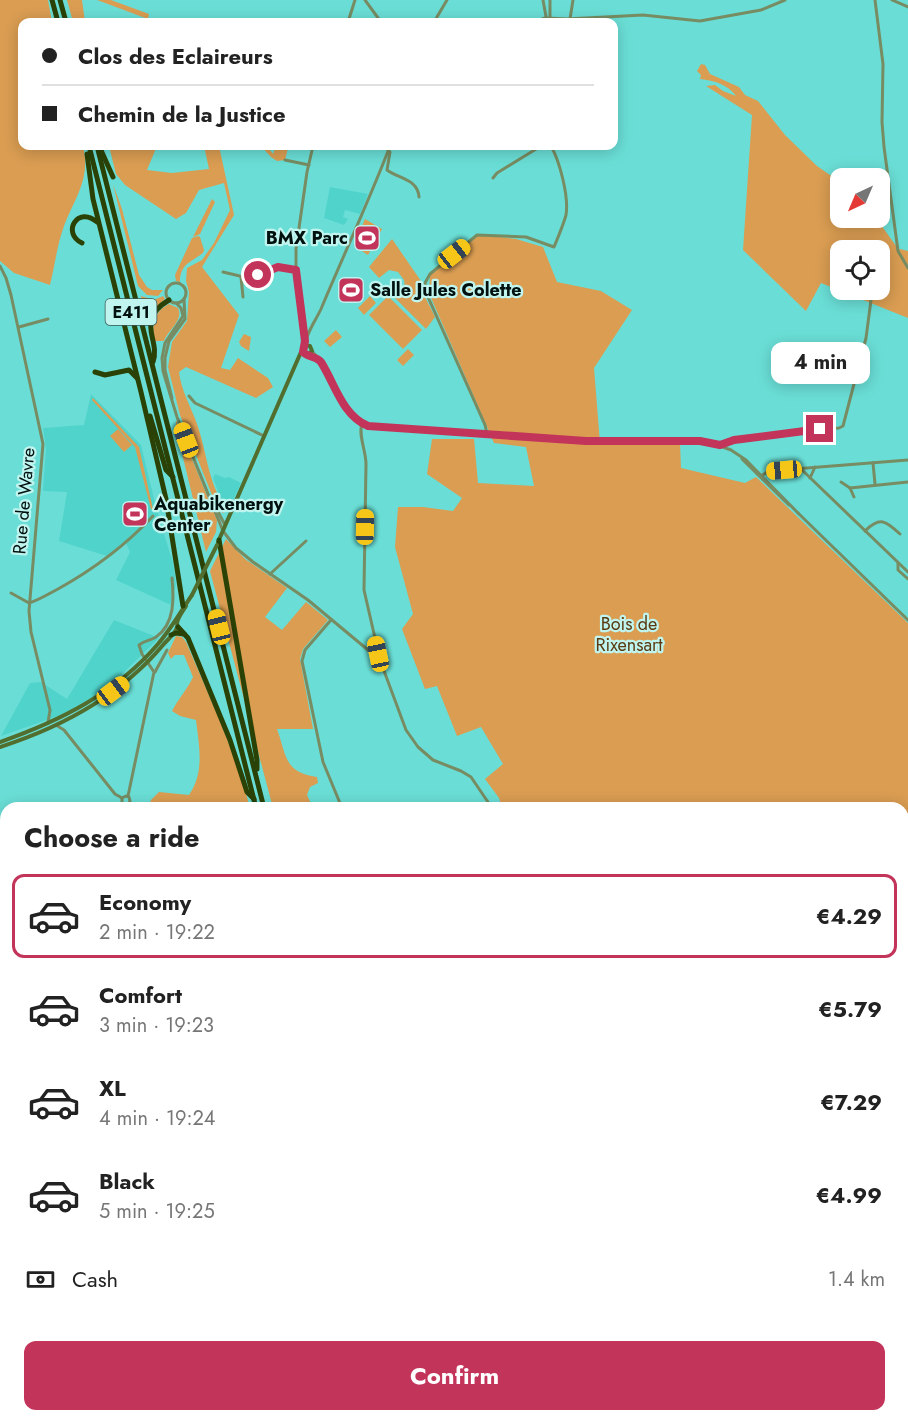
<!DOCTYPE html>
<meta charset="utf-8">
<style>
:root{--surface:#fff;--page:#f2f2f2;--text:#222;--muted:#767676;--line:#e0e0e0;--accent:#c3345b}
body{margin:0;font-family:Jost,sans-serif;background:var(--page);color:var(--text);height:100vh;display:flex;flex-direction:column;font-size:22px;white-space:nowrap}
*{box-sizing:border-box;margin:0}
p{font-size:20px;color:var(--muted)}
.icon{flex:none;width:33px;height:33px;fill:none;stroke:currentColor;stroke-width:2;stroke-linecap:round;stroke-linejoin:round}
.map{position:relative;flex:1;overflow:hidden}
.details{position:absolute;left:0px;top:802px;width:909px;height:620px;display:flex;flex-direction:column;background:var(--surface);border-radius:18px 18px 0 0;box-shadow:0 3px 15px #0003}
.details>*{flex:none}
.guide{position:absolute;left:18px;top:18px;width:600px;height:132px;border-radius:12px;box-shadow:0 3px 15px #0003;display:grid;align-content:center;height:132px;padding:0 24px;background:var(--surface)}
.needle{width:39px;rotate:224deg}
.controls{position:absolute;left:830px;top:168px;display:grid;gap:12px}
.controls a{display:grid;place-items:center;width:60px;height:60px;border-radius:12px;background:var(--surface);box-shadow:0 3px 15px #0003;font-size:30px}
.end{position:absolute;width:27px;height:27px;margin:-14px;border:8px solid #c3345b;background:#fff;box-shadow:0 0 0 3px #fff}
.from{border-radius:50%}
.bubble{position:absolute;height:42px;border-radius:12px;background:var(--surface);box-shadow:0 3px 15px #0003;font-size:20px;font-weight:700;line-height:42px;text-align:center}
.car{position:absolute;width:18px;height:36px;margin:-18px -9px;border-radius:8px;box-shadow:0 0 4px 2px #0007;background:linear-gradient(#f5c518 24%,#345 0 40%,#f5c518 0 76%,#345 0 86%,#f5c518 0)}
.guide b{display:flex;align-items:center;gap:21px;height:57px;font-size:22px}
.guide b+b{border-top:2px solid var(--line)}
.guide i{width:15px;height:15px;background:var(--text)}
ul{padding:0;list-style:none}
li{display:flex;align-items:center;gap:18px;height:84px;margin:0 12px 9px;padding:0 12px;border:3px solid transparent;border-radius:12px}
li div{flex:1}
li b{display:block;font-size:22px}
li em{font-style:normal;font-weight:700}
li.active{border-color:var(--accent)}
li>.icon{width:54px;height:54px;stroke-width:1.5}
h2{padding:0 24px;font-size:27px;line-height:72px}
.pay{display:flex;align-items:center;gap:15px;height:66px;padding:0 24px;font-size:22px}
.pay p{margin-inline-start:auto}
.cta{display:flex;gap:12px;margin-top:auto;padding:12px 24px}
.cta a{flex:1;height:69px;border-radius:12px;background:var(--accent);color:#fff;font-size:24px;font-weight:700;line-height:69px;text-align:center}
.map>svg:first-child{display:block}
.built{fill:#50d3cb}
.green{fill:#da9d52;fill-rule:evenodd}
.water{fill:#aa74d1;stroke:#775697;stroke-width:1.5}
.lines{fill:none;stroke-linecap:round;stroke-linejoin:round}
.stream{stroke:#775697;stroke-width:1.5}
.minor{stroke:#778c62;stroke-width:3}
.tertiary{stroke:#778c62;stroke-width:3}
.secondary{stroke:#516e2e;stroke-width:4}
.motorway{stroke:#2b4207;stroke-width:5}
.secondary-bridge{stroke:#516e2e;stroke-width:4}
.route{stroke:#c3345b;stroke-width:8}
.labels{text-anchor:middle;stroke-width:4.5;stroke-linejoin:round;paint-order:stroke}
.shield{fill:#c0f4ef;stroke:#3a5552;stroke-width:1.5}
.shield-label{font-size:16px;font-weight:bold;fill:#00110f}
.poi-label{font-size:18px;font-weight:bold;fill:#00110f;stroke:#c0f4ef;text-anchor:start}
.street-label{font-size:18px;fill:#00110f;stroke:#c0f4ef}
.park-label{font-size:18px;fill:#593a11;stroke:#c0f4ef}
</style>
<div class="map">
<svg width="908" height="1421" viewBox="0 0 908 1421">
<rect width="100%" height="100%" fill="#6aded6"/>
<!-- built -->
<g class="built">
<path d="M330 187 368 194 360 214 345 210 343 217 348 219 344 225 324 218Z"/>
<path d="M91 394 141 445 157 511 173 563 176 584 171 605 116 580 130 552 125 541 107 556 59 541 67 492 43 491 46 449 43 428 84 425Z"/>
<path d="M215 474 225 478 229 477 241 483 229 509 221 499 213 478Z"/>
<path d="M114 620 159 638 118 678 93 697 61 715 1 736 30 683 41 682 67 699Z"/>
</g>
<!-- green -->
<g class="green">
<path d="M0 0H48L52 22H22V146H83C91 179 75 197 64 226 57 245 55 265 50 285L14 273 0 261Z"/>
<path d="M67 0H82L85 22H73Z"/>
<path d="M97 0H111L149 14 148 19Z"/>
<path d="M701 64 705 65 710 74 739 87 745 95 758 101 785 135 817 166 840 182V218H876L899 250 900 249 908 251V318L821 283 806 311 743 250 752 115 706 86 715 85 723 91 736 96C727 84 715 81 700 79L701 75 697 71ZM840 250H879V290H840Z"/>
<path d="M109 146H157L147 170 172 173 209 169 204 146H219L234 215 202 267 239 315 221 368 230 370 238 358 268 378 273 387 256 398 186 367 179 372C181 390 191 407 197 424 207 452 208 484 226 508V511L223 513 218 510 180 415 168 367 172 342 187 321 189 292 186 281 187 268 202 260 214 243 230 210 224 183 199 190 186 213 176 219 125 185 116 174Z"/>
<path d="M261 146H267L273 154 276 146H287L288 148 285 160 277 161 271 157Z"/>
<path d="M113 184 122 209 139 275 147 287 152 290H163L158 296 147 295 138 286Z"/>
<path d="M212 199 215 202 200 234 193 237Z"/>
<path d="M365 219 382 229 368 255 354 246Z"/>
<path d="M478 234 516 239 543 247 557 282 601 291 632 310 594 368 600 443 680 444 681 468 745 483 756 477 908 623V1421H597L582 1416H903V808H502L499 798 485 779 503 764 481 727 457 736 437 686 425 689 402 629 413 614 395 547 398 507H423L453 511 462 498 427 474 432 439H474L478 483 534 486 526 447 494 443 429 293 430 275Z"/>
<path d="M198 236 200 237 204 250 203 253C191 262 180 264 180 282L176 281 175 275 192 238Z"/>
<path d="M392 239 421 281 420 287 435 317 426 329 395 298 405 288 404 280 398 272 389 270 379 278 369 267Z"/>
<path d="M141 296 154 300 163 296 165 299 152 312 150 330Z"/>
<path d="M370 296 376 303 364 315 358 308Z"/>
<path d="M388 296 422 330 403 349 369 315Z"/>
<path d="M169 304 178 308C184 320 168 330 164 341H154C152 326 153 312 169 304Z"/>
<path d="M336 330 342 337 330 347 324 341Z"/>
<path d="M244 334 251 337 249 351 241 346 239 342Z"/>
<path d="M408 349 414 355 403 366 397 360Z"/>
<path d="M93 398 139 447 153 509H151L135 447 92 400Z"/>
<path d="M176 420 217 520 216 532 206 552 176 429Z"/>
<path d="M118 429 132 445 124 452 110 436Z"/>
<path d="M226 539 245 559 287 588 265 617 282 630 306 602 328 620 303 649 300 659 313 729H277C287 757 284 772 317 777L318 783 310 787 307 795 313 808H273L210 571Z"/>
<path d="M176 636 182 637 186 642C209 696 235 750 250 808H148L151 800 159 792 189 795C205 772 199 746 196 720L180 716 172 711C178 699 187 690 193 677L184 655H175L171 659 168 653Z"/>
<path d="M0 1237H6V1346L0 1359Z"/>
<path d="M180 1416H229L228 1421H181Z"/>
<path d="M427 1416H482L484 1421H429Z"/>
</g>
<!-- water -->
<path class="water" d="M551 1416H582L597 1421H535Z"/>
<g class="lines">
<!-- stream -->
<g class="stream">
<path d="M523 1421 526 1416"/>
<path d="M775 1421V1416"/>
<path d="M896 1421 908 1416"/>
</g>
<!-- minor -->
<g class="minor">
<path d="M543 0 547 22"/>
<path d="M875 0 883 64 882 122 884 147 898 251 908 268"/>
<path d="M892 0 908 7"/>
<path d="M550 18V0"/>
<path d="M570 19 573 0"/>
<path d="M348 22 355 0"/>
<path d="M434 22 447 0"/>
<path d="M534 22 545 18 567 19 643 15 700 21 761 10 785 0"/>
<path d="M388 150 390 152 387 170C399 179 418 179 419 197"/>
<path d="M285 160 309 165"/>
<path d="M493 178 497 173 541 146"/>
<path d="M223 272 244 277 261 275 278 267 296 270"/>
<path d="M241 277 243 297"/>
<circle cx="176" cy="293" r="10"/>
<path d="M176 303 181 308 183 316 165 343 162 358 163 371 177 417 223 531 236 548 253 562 308 600 380 660"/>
<path d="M19 327 48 319"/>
<path d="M305 341 296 270V249L307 172 313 146"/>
<path d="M189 396 195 403 264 436"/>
<path d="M172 398 165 370V358L169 341 185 319 184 299"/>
<path d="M362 423C358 435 366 451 366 464L364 590 380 660 406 730 418 747 433 760 461 771 471 777 492 808"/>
<path d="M487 434 485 425 428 297 425 283 430 274 477 235 526 237 554 247C558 237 563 226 566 215 569 197 560 162 551 146"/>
<path d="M720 445 734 440 812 429 839 428 843 426 866 338 871 300 862 290"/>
<path d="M873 463 875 484"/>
<path d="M800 468 908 572"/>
<path d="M761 476 769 471 908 460"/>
<path d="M810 478 815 467"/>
<path d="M841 482 850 488 854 497"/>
<path d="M850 488 908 482"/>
<path d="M217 510 225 525"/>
<path d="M865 531C880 516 886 521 900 534"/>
<path d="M898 563V570L908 579"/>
<path d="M270 574 306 541"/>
<path d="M11 593 29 603C39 600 48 594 58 589 94 569 125 546 153 516"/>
<path d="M331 620 305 650 302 661 323 762 342 808"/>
<path d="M155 672 167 650"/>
<path d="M128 796 154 672 142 654 139 645C145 640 150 641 156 637 175 624 174 598 172 578"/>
<path d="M0 1195H6"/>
<path d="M0 1352 6 1339"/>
<path d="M11 1421 55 1416"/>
<path d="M58 1421 60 1416"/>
<path d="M61 1421 62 1416"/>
<path d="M302 1421 304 1416"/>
<path d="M393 1421 403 1416"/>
</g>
<!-- tertiary -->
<g class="tertiary">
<path d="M365 0 381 22"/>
<path d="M0 266 6 278 11 295 43 444 29 611 31 632 50 710 48 723"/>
<path d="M305 347C305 335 316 320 321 309 344 254 369 201 390 146"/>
<path d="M312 351C316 356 321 361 324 366 337 387 343 416 368 426L586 441 709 442 731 450 746 460 798 513"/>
<path d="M742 459 789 505"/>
<path d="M798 513 908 620"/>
<path d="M56 725 64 730 115 794 122 798V804L128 805"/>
<path d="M122 798 126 796 129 797 130 801 128 805"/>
</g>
<!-- secondary -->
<g class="secondary">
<path d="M218 542 301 352C303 348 305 345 310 346L312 351 307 355 302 350"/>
<path d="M0 742C60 721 116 693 158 644 171 629 181 611 192 595"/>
<path d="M0 747C62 727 121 695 163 645 167 640 176 633 177 627 178 626 177 624 177 623 178 617 183 611 186 606"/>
</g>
<!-- motorway -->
<g class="motorway">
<path d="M52 0 58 22"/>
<path d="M60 0 66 22"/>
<path d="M89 146 256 808"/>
<path d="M97 146 264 808"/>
<path d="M100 148 113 177"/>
<path d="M87 154 93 199 141 392 166 499 183 606"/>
<path d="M82 243C61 233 78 205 97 222"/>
<path d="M153 362C161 339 134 321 169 300"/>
<path d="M95 372 105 375 129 370 137 378"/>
<path d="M150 416 166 470 173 477"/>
<path d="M219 540 257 760V769"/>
<path d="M178 627 188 638 230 740 247 792 254 799"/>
<path d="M171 635 176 633 184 634"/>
<path d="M247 1417 255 1419"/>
<path d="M271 1421 272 1416"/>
<path d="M281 1421 282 1416"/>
<path d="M291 1421V1416"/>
</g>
<!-- secondary-bridge -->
<path class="secondary-bridge" d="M192 595 217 545"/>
</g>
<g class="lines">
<!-- route -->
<path class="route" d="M258 275 278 267 296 270 305 341 303 352C307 357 316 356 321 362 335 384 342 415 368 426L586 441H700L720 445 734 440 820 429"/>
</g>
<!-- icons -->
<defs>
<symbol id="stadium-square" viewBox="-11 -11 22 22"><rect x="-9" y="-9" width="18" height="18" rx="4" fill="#c3345b" stroke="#c0f4ef"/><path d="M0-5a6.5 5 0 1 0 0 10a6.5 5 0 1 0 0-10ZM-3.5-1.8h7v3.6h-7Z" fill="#fff"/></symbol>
</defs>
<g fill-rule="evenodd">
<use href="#stadium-square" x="352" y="223" width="30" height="30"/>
<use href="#stadium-square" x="336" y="275" width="30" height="30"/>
<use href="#stadium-square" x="120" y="499" width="30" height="30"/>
</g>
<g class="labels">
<!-- shield labels -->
<rect class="shield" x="105.5" y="299" width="51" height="26" rx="4.5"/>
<g class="shield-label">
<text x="131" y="318">E411</text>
</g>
<!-- poi labels -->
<g class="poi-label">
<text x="348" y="244" text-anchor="end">BMX Parc</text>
<text x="370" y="296">Salle Jules Colette</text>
<text x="154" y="510">Aquabikenergy<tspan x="154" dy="21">Center</tspan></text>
</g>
<!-- street labels -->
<g class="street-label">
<text transform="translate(24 501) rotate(-85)" y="6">Rue de Wavre</text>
</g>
<!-- park labels -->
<g class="park-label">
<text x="629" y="630">Bois de<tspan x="629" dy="21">Rixensart</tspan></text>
</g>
</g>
</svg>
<div class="controls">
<a><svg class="needle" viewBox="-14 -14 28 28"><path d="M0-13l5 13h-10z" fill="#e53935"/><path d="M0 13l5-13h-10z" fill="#767676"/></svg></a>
<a><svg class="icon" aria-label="locate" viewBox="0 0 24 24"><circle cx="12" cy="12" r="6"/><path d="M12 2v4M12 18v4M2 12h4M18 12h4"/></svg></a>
</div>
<i class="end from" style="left:258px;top:275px"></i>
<i class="end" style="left:820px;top:429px"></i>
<div class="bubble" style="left:771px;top:342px;width:99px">4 min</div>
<i class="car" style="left:454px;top:254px;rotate:52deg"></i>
<i class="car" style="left:186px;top:440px;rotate:339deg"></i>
<i class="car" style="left:784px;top:470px;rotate:265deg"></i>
<i class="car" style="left:365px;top:527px;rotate:1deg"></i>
<i class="car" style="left:219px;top:627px;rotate:346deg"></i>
<i class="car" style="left:378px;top:654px;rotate:348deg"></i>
<i class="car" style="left:113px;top:691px;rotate:53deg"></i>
<div class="guide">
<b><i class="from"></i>Clos des Eclaireurs</b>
<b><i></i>Chemin de la Justice</b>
</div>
<section class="details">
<h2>Choose a ride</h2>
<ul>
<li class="active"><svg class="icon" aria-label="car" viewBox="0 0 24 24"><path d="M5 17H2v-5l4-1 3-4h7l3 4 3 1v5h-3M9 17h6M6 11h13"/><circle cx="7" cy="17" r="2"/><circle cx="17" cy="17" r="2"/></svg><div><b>Economy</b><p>2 min · 19:22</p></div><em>€4.29</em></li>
<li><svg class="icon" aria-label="car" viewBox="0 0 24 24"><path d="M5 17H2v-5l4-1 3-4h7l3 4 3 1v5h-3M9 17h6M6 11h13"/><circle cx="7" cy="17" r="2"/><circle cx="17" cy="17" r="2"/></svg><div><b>Comfort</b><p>3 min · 19:23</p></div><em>€5.79</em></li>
<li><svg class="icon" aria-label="car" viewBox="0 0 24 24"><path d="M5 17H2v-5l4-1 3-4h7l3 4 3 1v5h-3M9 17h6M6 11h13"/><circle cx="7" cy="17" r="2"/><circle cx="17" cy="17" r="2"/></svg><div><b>XL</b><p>4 min · 19:24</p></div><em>€7.29</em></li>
<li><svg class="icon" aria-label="car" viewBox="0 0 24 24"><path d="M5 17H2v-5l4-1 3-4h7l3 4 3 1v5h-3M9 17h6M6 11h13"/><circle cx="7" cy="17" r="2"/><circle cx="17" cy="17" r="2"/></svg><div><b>Black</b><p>5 min · 19:25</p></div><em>€4.99</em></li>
</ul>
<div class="pay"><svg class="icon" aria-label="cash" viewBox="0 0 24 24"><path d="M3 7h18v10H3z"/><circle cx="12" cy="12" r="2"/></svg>Cash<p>1.4 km</p></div>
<div class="cta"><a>Confirm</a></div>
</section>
</div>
